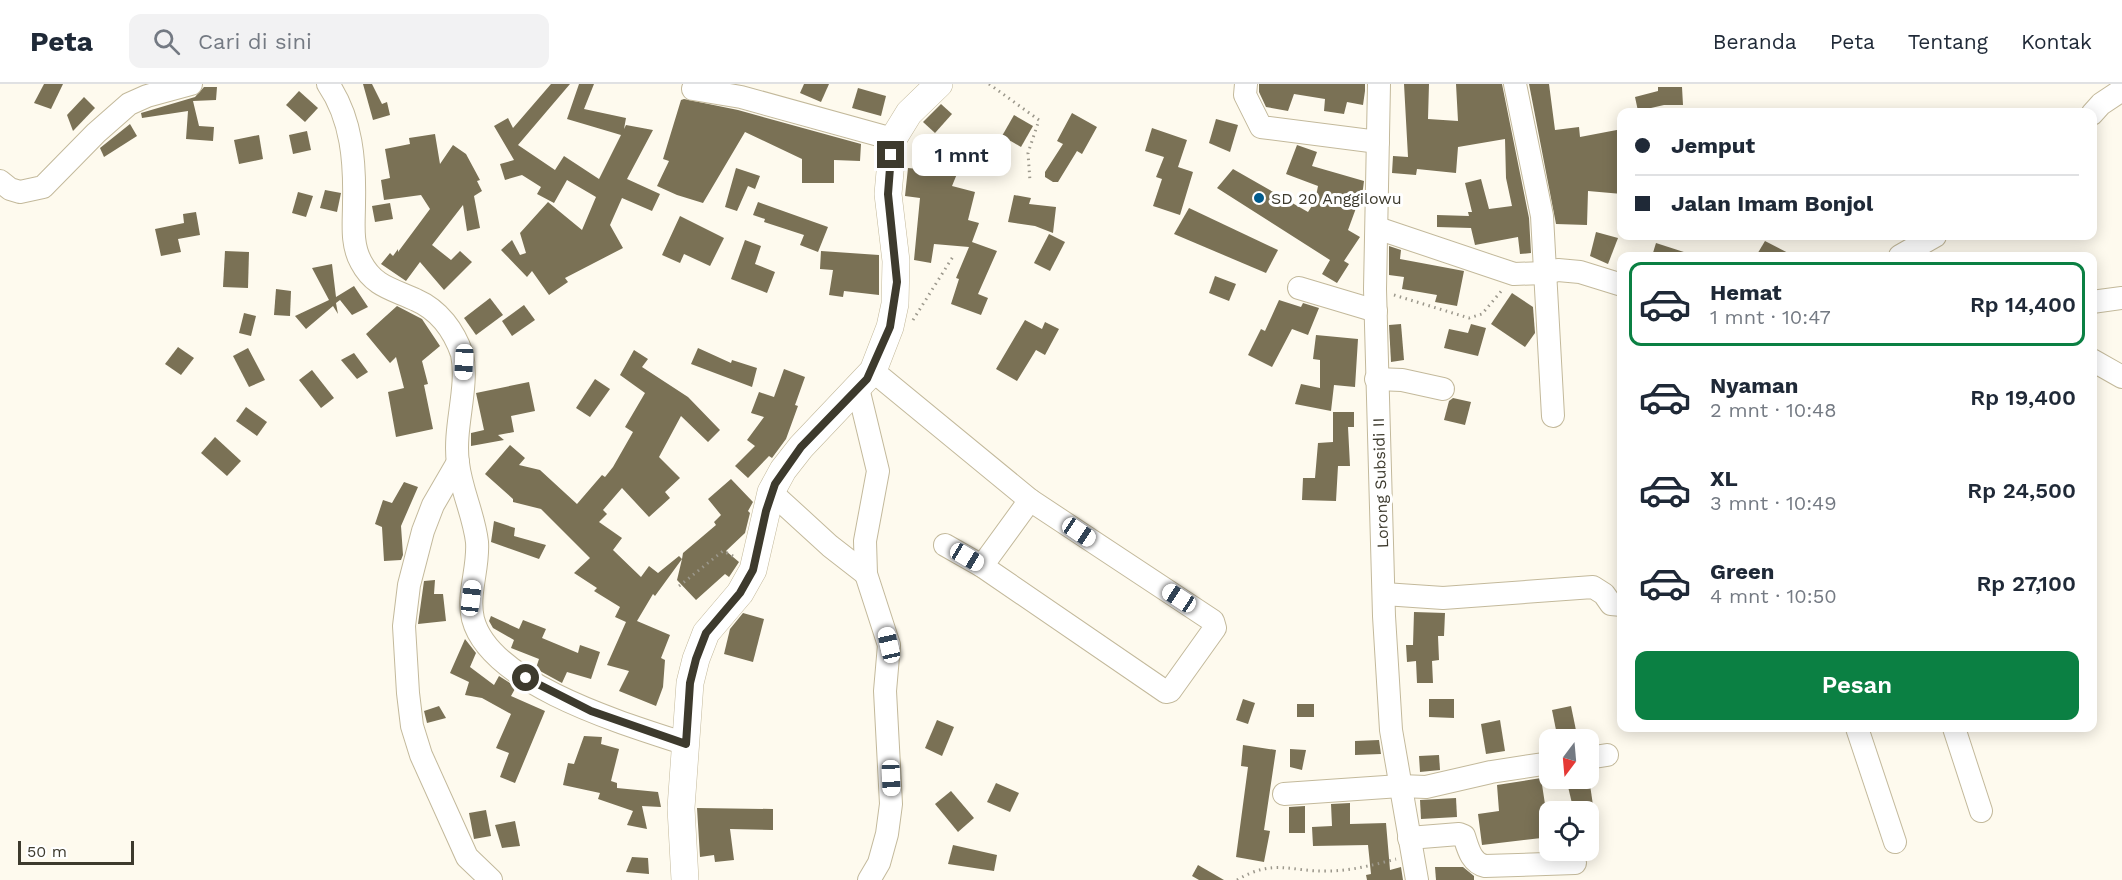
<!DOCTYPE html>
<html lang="id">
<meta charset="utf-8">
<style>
:root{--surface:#fff;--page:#f2f2f3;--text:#1f2937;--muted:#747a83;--line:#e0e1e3;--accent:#0b8043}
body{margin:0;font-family:"Work Sans",sans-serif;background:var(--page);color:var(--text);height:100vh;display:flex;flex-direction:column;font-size:22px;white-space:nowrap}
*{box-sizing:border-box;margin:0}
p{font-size:20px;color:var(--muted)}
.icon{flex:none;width:33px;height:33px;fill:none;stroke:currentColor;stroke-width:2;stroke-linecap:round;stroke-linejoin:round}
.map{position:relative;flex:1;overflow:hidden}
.drawer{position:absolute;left:1617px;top:168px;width:480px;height:480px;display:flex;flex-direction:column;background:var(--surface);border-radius:12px;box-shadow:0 3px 15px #0003}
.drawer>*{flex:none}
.banner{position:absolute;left:1617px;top:24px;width:480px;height:132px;border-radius:12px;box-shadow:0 3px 15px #0003;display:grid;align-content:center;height:132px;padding:0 18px;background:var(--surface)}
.needle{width:39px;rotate:196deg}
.tools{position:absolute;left:1539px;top:645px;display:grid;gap:12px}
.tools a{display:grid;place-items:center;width:60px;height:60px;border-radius:12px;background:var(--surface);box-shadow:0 3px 15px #0003;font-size:30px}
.scale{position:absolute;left:18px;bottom:15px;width:116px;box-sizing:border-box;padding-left:6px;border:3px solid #3d3a2d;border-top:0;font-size:16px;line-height:21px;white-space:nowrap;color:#3d3a2d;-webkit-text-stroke:4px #fff;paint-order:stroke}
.end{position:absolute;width:27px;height:27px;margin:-14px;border:8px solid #3d3a2d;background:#fff;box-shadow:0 0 0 3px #fff}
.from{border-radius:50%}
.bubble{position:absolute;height:42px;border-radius:12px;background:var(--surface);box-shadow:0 3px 15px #0003;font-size:20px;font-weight:600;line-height:42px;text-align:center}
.car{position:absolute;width:18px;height:36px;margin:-18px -9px;border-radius:8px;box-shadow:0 0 4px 2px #0007;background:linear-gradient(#fff 24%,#345 0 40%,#fff 0 76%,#345 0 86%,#fff 0)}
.banner b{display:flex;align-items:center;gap:21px;height:57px;font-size:22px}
.banner b+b{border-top:2px solid var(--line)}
.banner i{width:15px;height:15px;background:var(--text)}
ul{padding:10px 0 0;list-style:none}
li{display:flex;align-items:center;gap:18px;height:84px;margin:0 12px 9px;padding:0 6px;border:3px solid transparent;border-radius:12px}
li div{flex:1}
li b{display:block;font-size:22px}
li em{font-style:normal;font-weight:600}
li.selected{border-color:var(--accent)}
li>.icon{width:54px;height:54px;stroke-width:1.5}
.button{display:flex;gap:12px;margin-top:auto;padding:12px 18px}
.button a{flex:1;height:69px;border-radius:12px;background:var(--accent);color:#fff;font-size:24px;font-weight:600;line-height:69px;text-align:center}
header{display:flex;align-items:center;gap:36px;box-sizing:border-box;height:84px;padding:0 30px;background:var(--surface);border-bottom:2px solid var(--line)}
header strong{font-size:28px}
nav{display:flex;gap:33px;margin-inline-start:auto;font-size:21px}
.search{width:420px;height:54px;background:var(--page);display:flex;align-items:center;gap:15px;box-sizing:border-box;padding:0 21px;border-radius:12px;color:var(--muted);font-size:22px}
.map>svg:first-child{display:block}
.building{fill:#7a7155}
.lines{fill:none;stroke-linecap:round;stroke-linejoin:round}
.minor-casing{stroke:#c3b99b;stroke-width:24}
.major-casing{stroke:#c3b99b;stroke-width:28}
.path{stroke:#9c988c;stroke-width:3;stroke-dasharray:1.5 4.5;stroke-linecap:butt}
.minor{stroke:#fff;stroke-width:22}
.major{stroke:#fff;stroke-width:27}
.route{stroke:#3d3a2d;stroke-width:8}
.poi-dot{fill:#015b8c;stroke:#fff;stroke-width:2}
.labels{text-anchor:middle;stroke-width:6;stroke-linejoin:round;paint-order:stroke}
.poi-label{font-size:16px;fill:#3d3a2d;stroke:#fff;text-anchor:start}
.street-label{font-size:16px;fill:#3d3a2d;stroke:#fff}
</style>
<header>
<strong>Peta</strong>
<div class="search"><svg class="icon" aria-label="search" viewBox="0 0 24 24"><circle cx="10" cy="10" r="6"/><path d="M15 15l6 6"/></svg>Cari di sini</div>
<nav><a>Beranda</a><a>Peta</a><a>Tentang</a><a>Kontak</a></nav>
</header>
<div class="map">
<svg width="2122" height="796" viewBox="0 0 2122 796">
<rect width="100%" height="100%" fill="#fefaee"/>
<!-- building -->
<g class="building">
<path d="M44 0H63L51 25 34 19Z"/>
<path d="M363 0H372L382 20 387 18 390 31 373 36Z"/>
<path d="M551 0H570L518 61 555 86 564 72 599 95 621 51 567 35 579 0H594L584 25 626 34 624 45 626 41 653 46 627 95 660 110 652 127 622 114 610 141 623 164 565 194 568 198 549 211 532 187 527 193 501 166 512 156 520 171 526 169 520 149 548 118 582 146 596 113 567 96 554 119 537 110 541 103 522 91 505 96 500 80 514 76 494 42 508 34 513 44Z"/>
<path d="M804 0H829L821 18 800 9Z"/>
<path d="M1259 0H1365V7L1363 21 1347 18 1344 30 1324 27 1325 15 1294 10 1288 27 1266 23 1259 8Z"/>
<path d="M1404 0H1429L1428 35 1458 37 1456 0H1502L1529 134 1531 169 1520 170 1518 153 1475 161 1471 144 1437 143V131L1469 132 1468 128H1472L1465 99 1481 95 1489 125 1512 122 1506 94 1505 55 1458 63 1456 89 1417 85 1416 91 1392 89 1393 72 1408 73Z"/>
<path d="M1529 0H1549L1555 46 1579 43 1580 53 1622 45V110L1588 107 1587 141 1556 140Z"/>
<path d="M204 3H217L216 16 193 17 199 42 214 43 213 57 186 55 188 27 142 34 141 29 195 13Z"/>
<path d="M1658 3H1682L1683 21H1664L1638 27 1635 13 1658 7Z"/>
<path d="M858 4 886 12 881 32 852 24Z"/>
<path d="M299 7 318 24 305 38 286 21Z"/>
<path d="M84 13 95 24 73 47 67 31Z"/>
<path d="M684 15 738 26 861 60 860 77 834 76V99H802V75L745 48 703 119 677 111 657 102 669 77 663 75 681 16Z"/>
<path d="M941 20 952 30 935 49 923 38Z"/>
<path d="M1072 29 1097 43 1082 70 1077 67 1058 98H1053L1045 93V88L1063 60 1057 57Z"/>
<path d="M1014 31 1033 42 1021 63 1002 52Z"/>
<path d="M1216 35 1238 41 1230 68 1209 59Z"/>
<path d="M130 40 137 52 104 73 100 64Z"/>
<path d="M1152 44 1187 56 1178 83 1193 88 1180 131 1153 122 1162 95 1156 93 1164 73 1145 67Z"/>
<path d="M307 47 311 66 293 70 289 51Z"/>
<path d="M435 50 440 80 453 61 466 70 480 96 477 97 482 107 474 112 480 144 467 147 463 121 432 161 451 176 460 167 472 178 444 206 420 178 406 197 381 180 390 169 393 172 398 165V168L430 125 421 111 384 116 381 96 390 94 385 65 410 60 409 54Z"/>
<path d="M259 51 263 75 239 80 234 56Z"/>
<path d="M941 52 968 63 952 102 975 108 968 136 979 139 972 158 997 167 978 210 988 214 981 231 951 220 959 195 956 194 969 163 934 160 931 179 914 176 920 114 905 112 908 84 928 86Z"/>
<path d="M1297 61 1317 68 1312 82 1364 97 1363 105 1348 146 1360 153 1344 177 1349 180 1337 199 1322 190 1330 176 1217 104 1233 85 1308 128 1315 117 1318 102 1286 90Z"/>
<path d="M736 84 760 92 755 105 748 102 737 127 725 123Z"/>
<path d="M325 106 341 109 337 128 320 124Z"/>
<path d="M298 108 313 112 306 133 292 129Z"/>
<path d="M1014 111 1031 114 1029 120 1056 123 1053 149 1035 142 1008 138Z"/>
<path d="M758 118 828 143 818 168 800 161 804 151 764 138 765 135 753 131Z"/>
<path d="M390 119 393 135 375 138 372 122Z"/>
<path d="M1189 124 1278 166 1266 189 1174 150Z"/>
<path d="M196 128 200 151 178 155 181 168 161 172 155 145 184 139 183 130Z"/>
<path d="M680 132 724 154 710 182 684 170 680 179 662 171Z"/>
<path d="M1596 148 1618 154 1608 180 1590 172Z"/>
<path d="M1049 150 1065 158 1050 187 1034 179Z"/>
<path d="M745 156 761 162 755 180 775 188 767 209 731 195Z"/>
<path d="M1765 157 1794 172H1756Z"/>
<path d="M1656 159 1690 170 1689 172H1652Z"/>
<path d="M1389 162 1401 166 1400 175 1464 187 1457 222 1435 218 1437 211 1402 205 1404 193 1389 191Z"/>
<path d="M225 167 249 168 248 204 223 203Z"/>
<path d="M821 167 879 171V211L844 207 843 213 829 211 833 186 820 185Z"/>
<path d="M332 180 336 213 354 202 368 223 352 231 340 216 336 219 338 230 333 222 306 245 295 232 329 216 312 184Z"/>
<path d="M1215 192 1236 200 1229 217 1209 209Z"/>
<path d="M276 205 291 207 290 232 274 231Z"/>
<path d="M1512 209 1533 223 1535 249 1525 263 1491 240Z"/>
<path d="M490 214 503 231 476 251 464 234Z"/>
<path d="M1279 216 1301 223 1303 219 1319 224 1308 251 1292 245 1272 283 1248 271 1261 245 1265 247Z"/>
<path d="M524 221 535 236 512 252 502 237Z"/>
<path d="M397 222 422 235 440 262 422 277 428 300 424 301 433 345 396 353 388 308 404 304 396 273 390 279 366 250Z"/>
<path d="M244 229 256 232 251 252 239 249Z"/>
<path d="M1025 236 1042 245 1045 238 1059 245 1045 271 1036 266 1017 297 996 285Z"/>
<path d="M1401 240 1404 276 1391 278 1389 241Z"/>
<path d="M1471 240 1486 244 1478 272 1444 264 1449 245 1468 249Z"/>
<path d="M1316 251 1358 255 1355 303 1334 301 1331 327 1295 320 1301 300 1320 304V276L1313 275Z"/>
<path d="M178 263 194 274 181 291 165 280Z"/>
<path d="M248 264 265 296 249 303 233 272Z"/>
<path d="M698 264 731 279 732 276 757 284 752 303 691 280Z"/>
<path d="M634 266 648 275 642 283 688 313 720 346 708 358 681 332 659 373 680 394 665 408 670 414 649 433 622 404 603 426 607 430 599 438 622 454 613 466 641 493 649 482 658 489 679 472 682 475 683 469 716 441 714 438 721 431 708 415 731 395 753 418 748 427 750 429 745 449 726 467 739 478 729 493 725 490 696 516 677 496 682 475 655 512 653 510 637 537 670 551 661 574 665 576 663 603 656 622 619 607 629 587 607 581 626 538 615 533 620 523 594 507 597 504 574 489 590 474 541 425 513 418V415L485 390 510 361 525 374 519 381 540 386 577 420 602 391 605 393 613 383 633 348 625 343 645 309 620 291Z"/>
<path d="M354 269 368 288 357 295 341 276Z"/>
<path d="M784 285 805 293 795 321 798 322 786 355 772 374 769 372 748 394 735 382 755 362 747 356 764 333 751 329 759 308 774 313Z"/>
<path d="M312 286 334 314 321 324 299 296Z"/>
<path d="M595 295 610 305 590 333 576 324Z"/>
<path d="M529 298 535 327 511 332 514 348 498 351 504 356 471 362V349L484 346 476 309Z"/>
<path d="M1453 314 1471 318 1465 341 1444 336 1449 317Z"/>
<path d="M246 323 267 338 257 352 236 337Z"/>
<path d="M1333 328H1354V343H1348L1350 382H1338L1336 417 1302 416 1303 394H1315L1318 359 1333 358Z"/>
<path d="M215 353 241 377 227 392 201 369Z"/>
<path d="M404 398 418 403 401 442 403 471 401 476 384 477 382 443 375 440 383 416 392 419Z"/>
<path d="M494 437 515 444 514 452 546 461 539 475 491 458Z"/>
<path d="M435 496 434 510H443L446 537 418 540 424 497Z"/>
<path d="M1414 528 1445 529 1444 552H1438L1439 576 1432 577 1433 599H1417L1416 577 1407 578 1406 561H1413Z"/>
<path d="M743 529 764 535 753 578 724 570 730 545Z"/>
<path d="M491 532 519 545 523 536 546 545 542 554 578 569 580 561 600 568 591 595 567 588 562 599 540 587 536 584 539 575 511 564 514 556 493 544 489 537Z"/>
<path d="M465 555 476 569 470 583 494 601 499 592 516 603 511 612 545 627 515 699 500 693 509 669 496 664 511 630 482 614 465 611 469 598 450 589Z"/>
<path d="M1243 615 1255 619 1248 640 1236 636Z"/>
<path d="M1429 615H1454V634L1429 633Z"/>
<rect x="1297" y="620" width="17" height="13"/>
<path d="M439 622 446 634 427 639 424 627Z"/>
<path d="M1571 622 1578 656H1558L1552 626Z"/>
<path d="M937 636 954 643 942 672 925 664Z"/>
<path d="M1500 636 1505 667 1486 670 1481 640Z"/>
<path d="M584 652 602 653 601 660 619 665 611 697 617 699V704L658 708 661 723 642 722 647 745 627 741 633 727 598 715 600 709 563 701 568 679 574 680Z"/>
<path d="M1379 656 1381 670 1355 671V657Z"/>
<path d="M1243 661 1276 666 1264 746 1270 747 1264 778 1236 773 1248 683 1241 682Z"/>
<path d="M1290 665 1306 666 1302 686 1290 683Z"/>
<path d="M1439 671 1440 686 1420 688 1419 672Z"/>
<path d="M1541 694 1550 753 1482 761 1478 730 1499 727 1497 701Z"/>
<path d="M1566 694H1589L1594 728H1574Z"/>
<path d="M996 699 1019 709 1010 728 987 718Z"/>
<path d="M951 707 974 734 958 748 935 720Z"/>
<path d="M1456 714 1457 733 1421 735 1420 716Z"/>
<path d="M1350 719V740L1386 739 1390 786 1401 783 1403 796H1367L1366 791 1371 790 1368 761 1313 762 1312 743 1332 742 1331 720Z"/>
<path d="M1305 722V749H1289V723Z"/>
<path d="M697 724 773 725V746L730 745 734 776 715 778 714 771 700 773Z"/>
<path d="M486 726 491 752 474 755 469 729Z"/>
<path d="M515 737 520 762 502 764 495 741Z"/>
<path d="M953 761 997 771 994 787 948 780Z"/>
<path d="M632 773 648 774 649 790 626 788Z"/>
<path d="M1198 781 1224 796H1199L1192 792Z"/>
<path d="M1435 783H1463L1474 792V796H1436Z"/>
</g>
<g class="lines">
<defs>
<g id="minor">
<path d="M328 0C352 35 355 78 354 119 354 139 351 160 361 178 374 203 393 205 416 216 439 226 454 247 462 270 469 304 453 344 458 379 461 406 474 431 477 458 479 484 467 510 473 535 490 601 628 641 686 660"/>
<path d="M1246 0 1245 11 1261 43 1378 58"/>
<path d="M1379 0 1375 205 1384 532 1391 646 1417 796"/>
<path d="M1515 0 1542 132 1553 332"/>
<path d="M693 5 741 13 893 55"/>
<path d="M2092 30 2101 20 2122 6"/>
<path d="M0 97 10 105 20 108 43 103 96 49 129 20 147 12 191 0"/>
<path d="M1377 144 1514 190 1545 189 1558 186 1580 188 1622 201"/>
<path d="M1900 172 1935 152"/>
<path d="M1299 204 1376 227"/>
<path d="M2092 218 2122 214"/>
<path d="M2092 276 2122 293"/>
<path d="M873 287 1030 416 1213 537 1215 544 1170 607 1166 608 982 482 945 461"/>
<path d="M1376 295 1402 296 1443 305"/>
<path d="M858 304 878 387 865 457 866 490 889 561 885 607 891 720 887 750 879 779 869 796"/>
<path d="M458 378 433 421 423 447 409 501 404 542 408 609 412 642 421 671 467 773 491 796"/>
<path d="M771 408 830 462 866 490"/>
<path d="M982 482 1030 416"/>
<path d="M1384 510 1443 514 1593 503 1604 510 1611 520 1622 521"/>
<path d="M1857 644 1895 758"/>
<path d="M1954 644 1981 727"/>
<path d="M1588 674 1607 671"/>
<path d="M1284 710 1400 702 1426 703 1491 688 1550 679"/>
<path d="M1409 754 1459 750 1464 752C1468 764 1471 779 1485 782L1575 779"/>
</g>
<path id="major" d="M685 796 681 724 690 599 696 575 706 549 740 509 753 486 771 408 783 386 801 363 873 287 890 243 895 220 896 177 888 110 893 55 909 29 939 0"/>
</defs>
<!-- minor casing -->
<use href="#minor" class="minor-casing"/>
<!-- major casing -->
<use href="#major" class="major-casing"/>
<!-- path -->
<g class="path">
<path d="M989 0 1039 36 1028 69 1030 97"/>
<path d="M1394 211 1469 234 1482 230 1503 205"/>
<path d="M913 236 954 171"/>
<path d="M679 502 723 467 735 473"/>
<path d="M1237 796C1274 774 1291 788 1327 787 1351 787 1373 781 1396 775"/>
</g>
<!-- minor -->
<use href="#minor" class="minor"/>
<!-- major -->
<use href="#major" class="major"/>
</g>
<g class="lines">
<!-- route -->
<path class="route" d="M526 594 591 627 686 660 690 599 696 575 706 549 740 509 753 486 766 427 775 400 801 363 867 295 890 243 897 198 888 110 891 71"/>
</g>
<!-- markers -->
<circle class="poi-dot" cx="1259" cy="114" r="6"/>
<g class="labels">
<!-- poi labels -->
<g class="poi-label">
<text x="1271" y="120">SD 20 Anggilowu</text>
</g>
<!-- street labels -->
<g class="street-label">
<text transform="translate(1380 399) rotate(-92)" y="6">Lorong Subsidi II</text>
</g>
</g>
</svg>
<div class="tools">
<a><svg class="needle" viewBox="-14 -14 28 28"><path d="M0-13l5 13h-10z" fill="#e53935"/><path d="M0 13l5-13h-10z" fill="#747a83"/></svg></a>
<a><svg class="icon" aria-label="locate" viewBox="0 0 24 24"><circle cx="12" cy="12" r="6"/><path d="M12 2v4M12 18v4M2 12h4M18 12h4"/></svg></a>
</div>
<div class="scale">50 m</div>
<i class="end from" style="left:526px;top:594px"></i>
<i class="end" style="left:891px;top:71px"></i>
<div class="bubble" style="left:912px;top:50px;width:99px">1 mnt</div>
<i class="car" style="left:464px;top:278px;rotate:183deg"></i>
<i class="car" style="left:1079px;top:448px;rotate:124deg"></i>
<i class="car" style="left:967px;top:473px;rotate:121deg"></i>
<i class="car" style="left:471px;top:514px;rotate:7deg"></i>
<i class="car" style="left:1179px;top:514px;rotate:303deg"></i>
<i class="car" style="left:889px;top:561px;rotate:347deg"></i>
<i class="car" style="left:891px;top:694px;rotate:178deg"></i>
<div class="banner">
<b><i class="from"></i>Jemput</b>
<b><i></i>Jalan Imam Bonjol</b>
</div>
<section class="drawer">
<ul>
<li class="selected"><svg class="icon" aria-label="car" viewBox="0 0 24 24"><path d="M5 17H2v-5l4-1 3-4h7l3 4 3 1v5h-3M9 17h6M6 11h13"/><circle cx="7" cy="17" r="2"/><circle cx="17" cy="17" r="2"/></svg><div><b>Hemat</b><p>1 mnt · 10:47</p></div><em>Rp 14,400</em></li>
<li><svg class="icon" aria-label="car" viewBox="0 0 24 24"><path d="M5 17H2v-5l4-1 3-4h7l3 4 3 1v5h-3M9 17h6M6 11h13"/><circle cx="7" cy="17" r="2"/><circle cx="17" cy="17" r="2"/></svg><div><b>Nyaman</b><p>2 mnt · 10:48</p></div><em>Rp 19,400</em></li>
<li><svg class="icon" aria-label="car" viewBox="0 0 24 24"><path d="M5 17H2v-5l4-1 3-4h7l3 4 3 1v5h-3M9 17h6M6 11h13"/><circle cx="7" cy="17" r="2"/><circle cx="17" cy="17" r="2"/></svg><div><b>XL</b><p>3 mnt · 10:49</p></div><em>Rp 24,500</em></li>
<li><svg class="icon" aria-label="car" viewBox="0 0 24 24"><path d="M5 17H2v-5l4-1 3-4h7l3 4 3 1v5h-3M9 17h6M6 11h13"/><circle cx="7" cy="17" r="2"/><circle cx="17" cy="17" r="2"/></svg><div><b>Green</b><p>4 mnt · 10:50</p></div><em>Rp 27,100</em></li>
</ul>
<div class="button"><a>Pesan</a></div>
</section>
</div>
